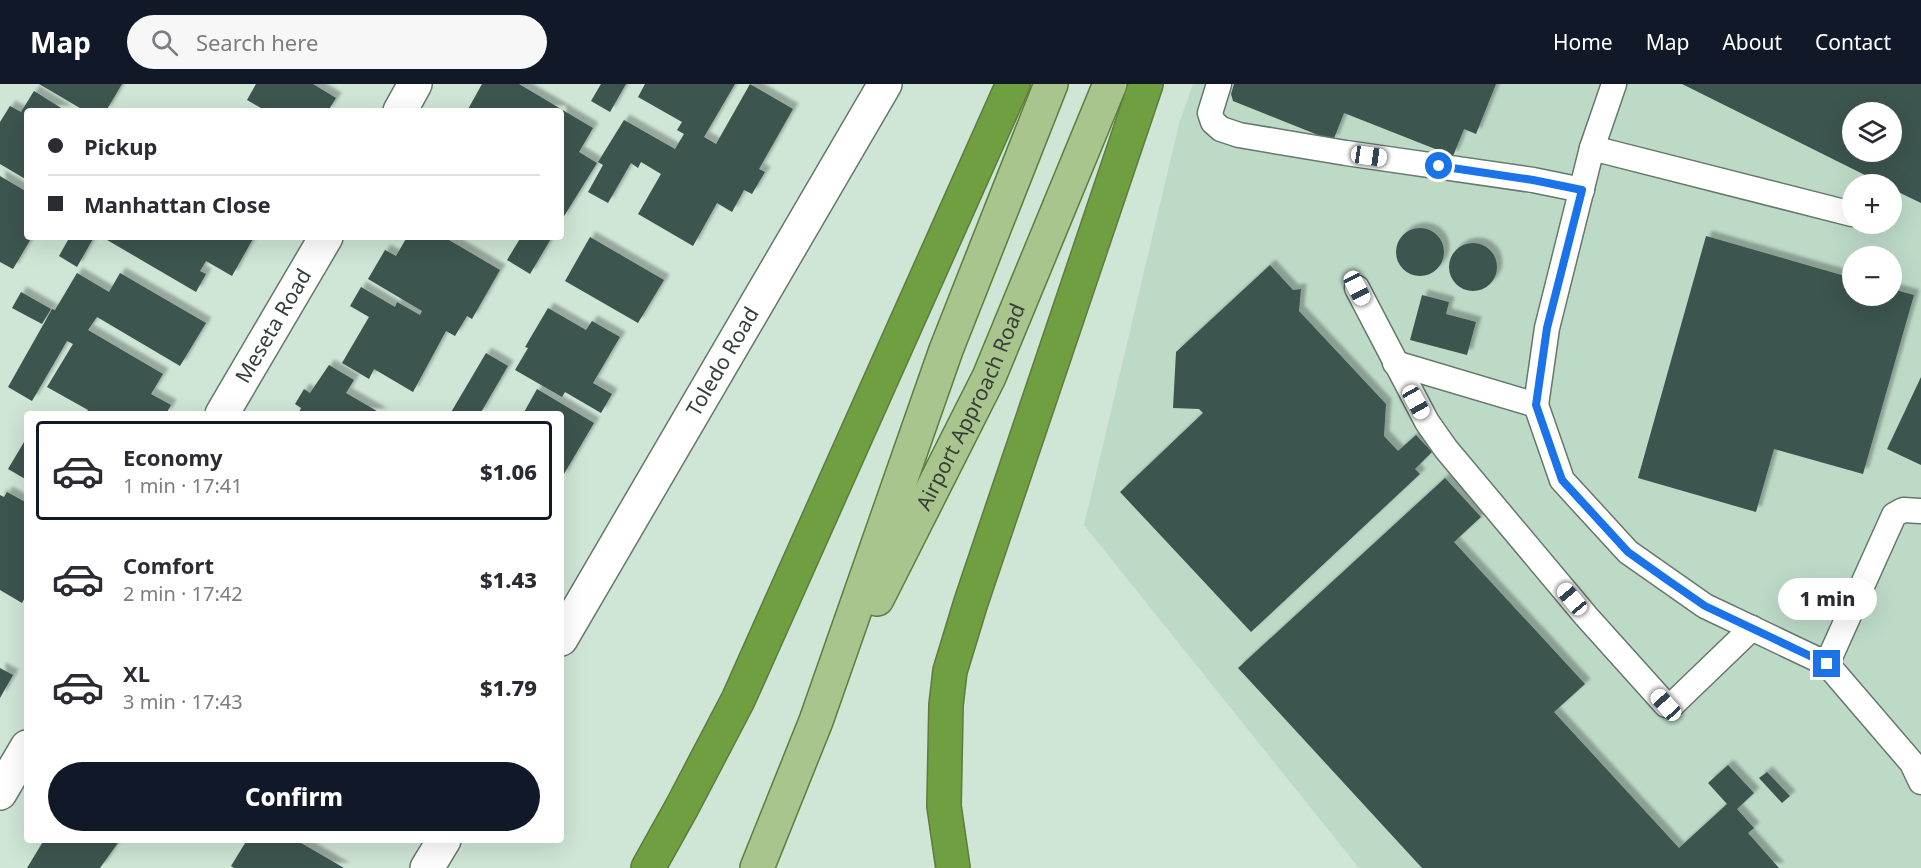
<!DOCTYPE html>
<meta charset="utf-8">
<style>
:root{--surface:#fff;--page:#f7f7f7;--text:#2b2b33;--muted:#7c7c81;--line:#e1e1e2;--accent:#111827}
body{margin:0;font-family:"Noto Sans",sans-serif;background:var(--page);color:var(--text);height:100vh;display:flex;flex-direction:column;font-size:22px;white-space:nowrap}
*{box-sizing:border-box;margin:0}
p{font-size:20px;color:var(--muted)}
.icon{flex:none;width:33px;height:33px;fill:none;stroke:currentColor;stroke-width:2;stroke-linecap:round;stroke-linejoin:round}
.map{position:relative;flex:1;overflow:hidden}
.side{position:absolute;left:24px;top:327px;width:540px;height:432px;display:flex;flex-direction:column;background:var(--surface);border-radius:6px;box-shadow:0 6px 24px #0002}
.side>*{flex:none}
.hud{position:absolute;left:24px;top:24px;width:540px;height:132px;border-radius:6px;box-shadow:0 6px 24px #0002;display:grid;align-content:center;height:132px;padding:0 24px;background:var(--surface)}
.controls{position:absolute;left:1842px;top:18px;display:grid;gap:12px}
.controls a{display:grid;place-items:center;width:60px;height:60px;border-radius:50%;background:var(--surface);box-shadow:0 6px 24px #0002;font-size:30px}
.end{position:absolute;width:27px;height:27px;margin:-14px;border:8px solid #1a73e8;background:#fff;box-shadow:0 0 0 3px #fff}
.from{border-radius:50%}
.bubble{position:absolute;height:42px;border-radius:21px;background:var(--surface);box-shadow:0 6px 24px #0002;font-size:20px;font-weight:800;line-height:42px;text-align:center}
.car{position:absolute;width:18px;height:36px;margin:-18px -9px;border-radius:8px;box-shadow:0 0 4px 2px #0007;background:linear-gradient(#fff 24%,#345 0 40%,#fff 0 76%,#345 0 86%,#fff 0)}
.hud b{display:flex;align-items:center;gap:21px;height:57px;font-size:22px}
.hud b+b{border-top:2px solid var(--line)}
.hud i{width:15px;height:15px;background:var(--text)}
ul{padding:10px 0 0;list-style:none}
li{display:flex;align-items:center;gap:18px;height:99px;margin:0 12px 9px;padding:0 12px;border:3px solid transparent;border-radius:6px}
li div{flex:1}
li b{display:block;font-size:22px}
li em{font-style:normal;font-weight:800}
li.active{border-color:var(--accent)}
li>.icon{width:54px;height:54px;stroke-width:1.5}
.cta{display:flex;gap:12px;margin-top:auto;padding:12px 24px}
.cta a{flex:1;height:69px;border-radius:36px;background:var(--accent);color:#fff;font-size:24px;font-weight:800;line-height:69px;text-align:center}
header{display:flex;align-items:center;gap:36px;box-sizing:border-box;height:84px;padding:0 30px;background:var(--accent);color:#fff}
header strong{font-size:28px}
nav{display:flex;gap:33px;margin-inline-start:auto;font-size:21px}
.search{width:420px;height:54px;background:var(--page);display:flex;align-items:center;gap:15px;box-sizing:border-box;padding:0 21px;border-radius:33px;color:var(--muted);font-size:22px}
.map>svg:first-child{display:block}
.built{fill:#bddac7;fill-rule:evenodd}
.building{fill:#3c5450;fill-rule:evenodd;filter:url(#shadow)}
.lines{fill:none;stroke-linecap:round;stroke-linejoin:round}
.service-casing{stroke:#64786b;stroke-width:27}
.minor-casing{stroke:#64786b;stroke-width:36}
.primary-casing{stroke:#5b7d3e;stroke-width:36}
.motorway-casing{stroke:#5b7d3e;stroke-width:36}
.service{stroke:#fff;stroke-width:24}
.minor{stroke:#fff;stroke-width:33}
.primary{stroke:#a9c58d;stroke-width:33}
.motorway{stroke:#709f41;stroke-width:33}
.route{stroke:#1a73e8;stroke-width:8}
.labels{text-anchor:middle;stroke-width:6;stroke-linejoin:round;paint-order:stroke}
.street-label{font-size:21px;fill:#353e38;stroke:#fff}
</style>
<header>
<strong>Map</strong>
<div class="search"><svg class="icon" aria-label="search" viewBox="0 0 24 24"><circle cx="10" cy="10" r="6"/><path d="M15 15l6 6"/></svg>Search here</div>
<nav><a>Home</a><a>Map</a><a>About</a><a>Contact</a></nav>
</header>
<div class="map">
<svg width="1921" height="784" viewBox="0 0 1921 784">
<defs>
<filter id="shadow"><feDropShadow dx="5.5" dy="-5.5" stdDeviation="1.5" flood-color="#0004"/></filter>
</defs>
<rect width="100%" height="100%" fill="#cfe5d6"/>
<!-- built -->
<path class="built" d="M1193 0H1921V784H1359L1084 441 1179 40ZM1852 28H1892V68H1852ZM1852 100H1892V140H1852ZM1852 172H1892V212H1852Z"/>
<!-- building -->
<g class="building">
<path d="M39 0H122L106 27H85Z"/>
<path d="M256 0H313L336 14 328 27H266L247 16Z"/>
<path d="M482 0H519L593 44 579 68 597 79 561 137V27H467Z"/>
<path d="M601 0H626L610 28 591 17Z"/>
<path d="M645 0H735L704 53 716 60 750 0 793 25 759 85 765 88 752 110 744 106 732 128 717 119 693 162 638 130 661 90 641 78 638 84 631 79 608 119 588 108 603 81 598 78 624 36 675 65 684 50 677 46 682 38 638 13Z"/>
<path d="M1234 0H1496L1476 50 1464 45 1453 72 1344 29 1333 57 1233 17 1231 10Z"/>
<path d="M1682 0H1921V119L1892 105V100H1883ZM1852 28H1892V68H1852Z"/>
<path d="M34 7 66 27H27V96L0 80V38L10 22 21 28Z"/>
<path d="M0 92 27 108V153H32L13 185 0 178Z"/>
<circle cx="1420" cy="168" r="24"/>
<path d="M1706 152 1852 194V212H1892V205L1914 211 1863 390 1774 365 1756 428 1638 394Z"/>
<path d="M62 153H94L77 183 59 172 68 156Z"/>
<path d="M102 153H254L232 192 206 177 200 187 206 190 196 208Z"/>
<path d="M407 153H451L449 156 500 186 472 235 467 232 455 252 446 247 413 308 374 285 369 295 342 279 369 233 350 222 361 203 395 223 397 218 420 231 422 227 368 195 385 166 396 172Z"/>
<path d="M521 153H552L530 190 507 176Z"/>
<path d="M590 153 664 196 638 239 565 197Z"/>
<circle cx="1473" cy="183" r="24"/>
<path d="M1270 181 1293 206 1301 205 1299 227 1386 320 1384 352 1398 367 1416 351 1432 368 1415 385 1420 390 1251 548 1120 408 1203 329 1199 325 1173 324 1176 268Z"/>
<path d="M77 189 109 208 120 189 206 239 180 282 97 233 88 246 163 290 151 310 171 321 166 330H86L88 326 47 303 73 260 67 257 32 317 8 303 52 225 55 226Z"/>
<path d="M21 208 51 225 42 240 12 224Z"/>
<path d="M1422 211 1449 218 1446 230 1476 238 1467 271 1410 256Z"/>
<path d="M548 224 586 246 592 237 620 253 593 299 612 310 601 329 565 308 562 313 515 286 528 264 525 263Z"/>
<path d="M486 269 508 282 480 330H450Z"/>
<path d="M329 281 354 296 346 309 382 330H298L301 324 295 320 304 305 310 309Z"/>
<path d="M1921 293V381L1887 365Z"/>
<path d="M537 305 594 339 561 395V330H523Z"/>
<path d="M27 353V396L8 385Z"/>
<path d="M1445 394 1481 433 1454 458 1585 600 1554 628 1679 764 1727 720 1708 699 1728 681 1754 709 1737 725 1754 744 1748 749 1779 784H1422L1238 584Z"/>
<path d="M7 408 27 419V510L22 519 0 506V411L4 413Z"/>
<path d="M0 584 13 591 0 614Z"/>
<path d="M1767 688 1790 712 1782 719 1759 694Z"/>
<path d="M44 756H128L126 759 120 756 100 784H27Z"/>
<path d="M247 756H296L344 784H234L231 782Z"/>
</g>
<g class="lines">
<defs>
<g id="service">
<path d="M1219 0 1210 29 1213 38 1221 45 1239 51 1346 69 1533 96 1582 106"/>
<path d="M1614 0 1592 64 1547 244 1536 321 1562 396 1628 468 1705 522 1827 580 1912 679 1921 698"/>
<path d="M1592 64 1852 130"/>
<path d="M1357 204 1427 338 1446 365 1586 532 1666 621H1672L1752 544"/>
<path d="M1395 279 1536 321"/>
<path d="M1827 580 1894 431 1903 426 1921 427"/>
</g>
<g id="minor">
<path d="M400 27 415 0"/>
<path id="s1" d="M222 330 326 153"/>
<path id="s2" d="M561 555 885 0"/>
<path d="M0 709 27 663"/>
<path d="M427 784 444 756"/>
</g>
<g id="primary">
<path id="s3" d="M877 515 989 293 1110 0"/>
<path d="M757 784 816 637 946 266 1051 0"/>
</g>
<g id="motorway">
<path d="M648 784 682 723 738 616 1013 0"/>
<path d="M953 784 944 722 946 621 950 587 971 518 1146 0"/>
</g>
</defs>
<!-- service casing -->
<use href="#service" class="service-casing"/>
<!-- minor casing -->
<use href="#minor" class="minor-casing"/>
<!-- primary casing -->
<use href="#primary" class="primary-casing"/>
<!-- motorway casing -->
<use href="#motorway" class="motorway-casing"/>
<!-- service -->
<use href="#service" class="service"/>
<!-- minor -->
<use href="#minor" class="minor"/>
<!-- primary -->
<use href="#primary" class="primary"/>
<!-- motorway -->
<use href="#motorway" class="motorway"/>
</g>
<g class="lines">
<!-- route -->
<path class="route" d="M1439 82 1533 96 1582 106 1547 244 1536 321 1562 396 1628 468 1666 495 1705 522 1827 580"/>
</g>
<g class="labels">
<!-- street labels -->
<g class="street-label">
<text dy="7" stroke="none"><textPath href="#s1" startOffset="102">Meseta Road</textPath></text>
<text dy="7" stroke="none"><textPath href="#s2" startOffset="321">Toledo Road</textPath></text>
<text dy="7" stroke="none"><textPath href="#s3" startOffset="214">Airport Approach Road</textPath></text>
</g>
</g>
</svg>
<div class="controls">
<a><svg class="icon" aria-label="layers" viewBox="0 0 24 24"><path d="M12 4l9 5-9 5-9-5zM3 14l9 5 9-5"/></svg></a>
<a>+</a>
<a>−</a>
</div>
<i class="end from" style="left:1439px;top:82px"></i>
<i class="end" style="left:1827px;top:580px"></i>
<div class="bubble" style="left:1778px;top:494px;width:99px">1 min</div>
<i class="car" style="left:1369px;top:72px;rotate:98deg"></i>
<i class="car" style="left:1357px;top:204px;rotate:153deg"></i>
<i class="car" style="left:1416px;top:318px;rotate:151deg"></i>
<i class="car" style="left:1572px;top:515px;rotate:320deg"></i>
<i class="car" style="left:1666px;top:621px;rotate:318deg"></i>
<div class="hud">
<b><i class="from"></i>Pickup</b>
<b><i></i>Manhattan Close</b>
</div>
<section class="side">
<ul>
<li class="active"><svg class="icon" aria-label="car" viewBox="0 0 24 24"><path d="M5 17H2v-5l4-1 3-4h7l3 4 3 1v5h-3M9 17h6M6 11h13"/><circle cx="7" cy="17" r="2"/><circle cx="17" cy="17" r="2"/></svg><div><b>Economy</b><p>1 min · 17:41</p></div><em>$1.06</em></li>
<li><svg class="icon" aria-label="car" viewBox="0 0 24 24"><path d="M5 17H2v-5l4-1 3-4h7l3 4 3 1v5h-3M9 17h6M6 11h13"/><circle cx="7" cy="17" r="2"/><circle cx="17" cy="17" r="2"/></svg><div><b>Comfort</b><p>2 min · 17:42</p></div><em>$1.43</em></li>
<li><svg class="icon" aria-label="car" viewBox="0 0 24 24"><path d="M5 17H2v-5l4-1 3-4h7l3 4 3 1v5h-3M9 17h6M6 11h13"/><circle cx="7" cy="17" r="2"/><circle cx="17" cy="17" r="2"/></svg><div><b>XL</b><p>3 min · 17:43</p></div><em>$1.79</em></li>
</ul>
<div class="cta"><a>Confirm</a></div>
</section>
</div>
